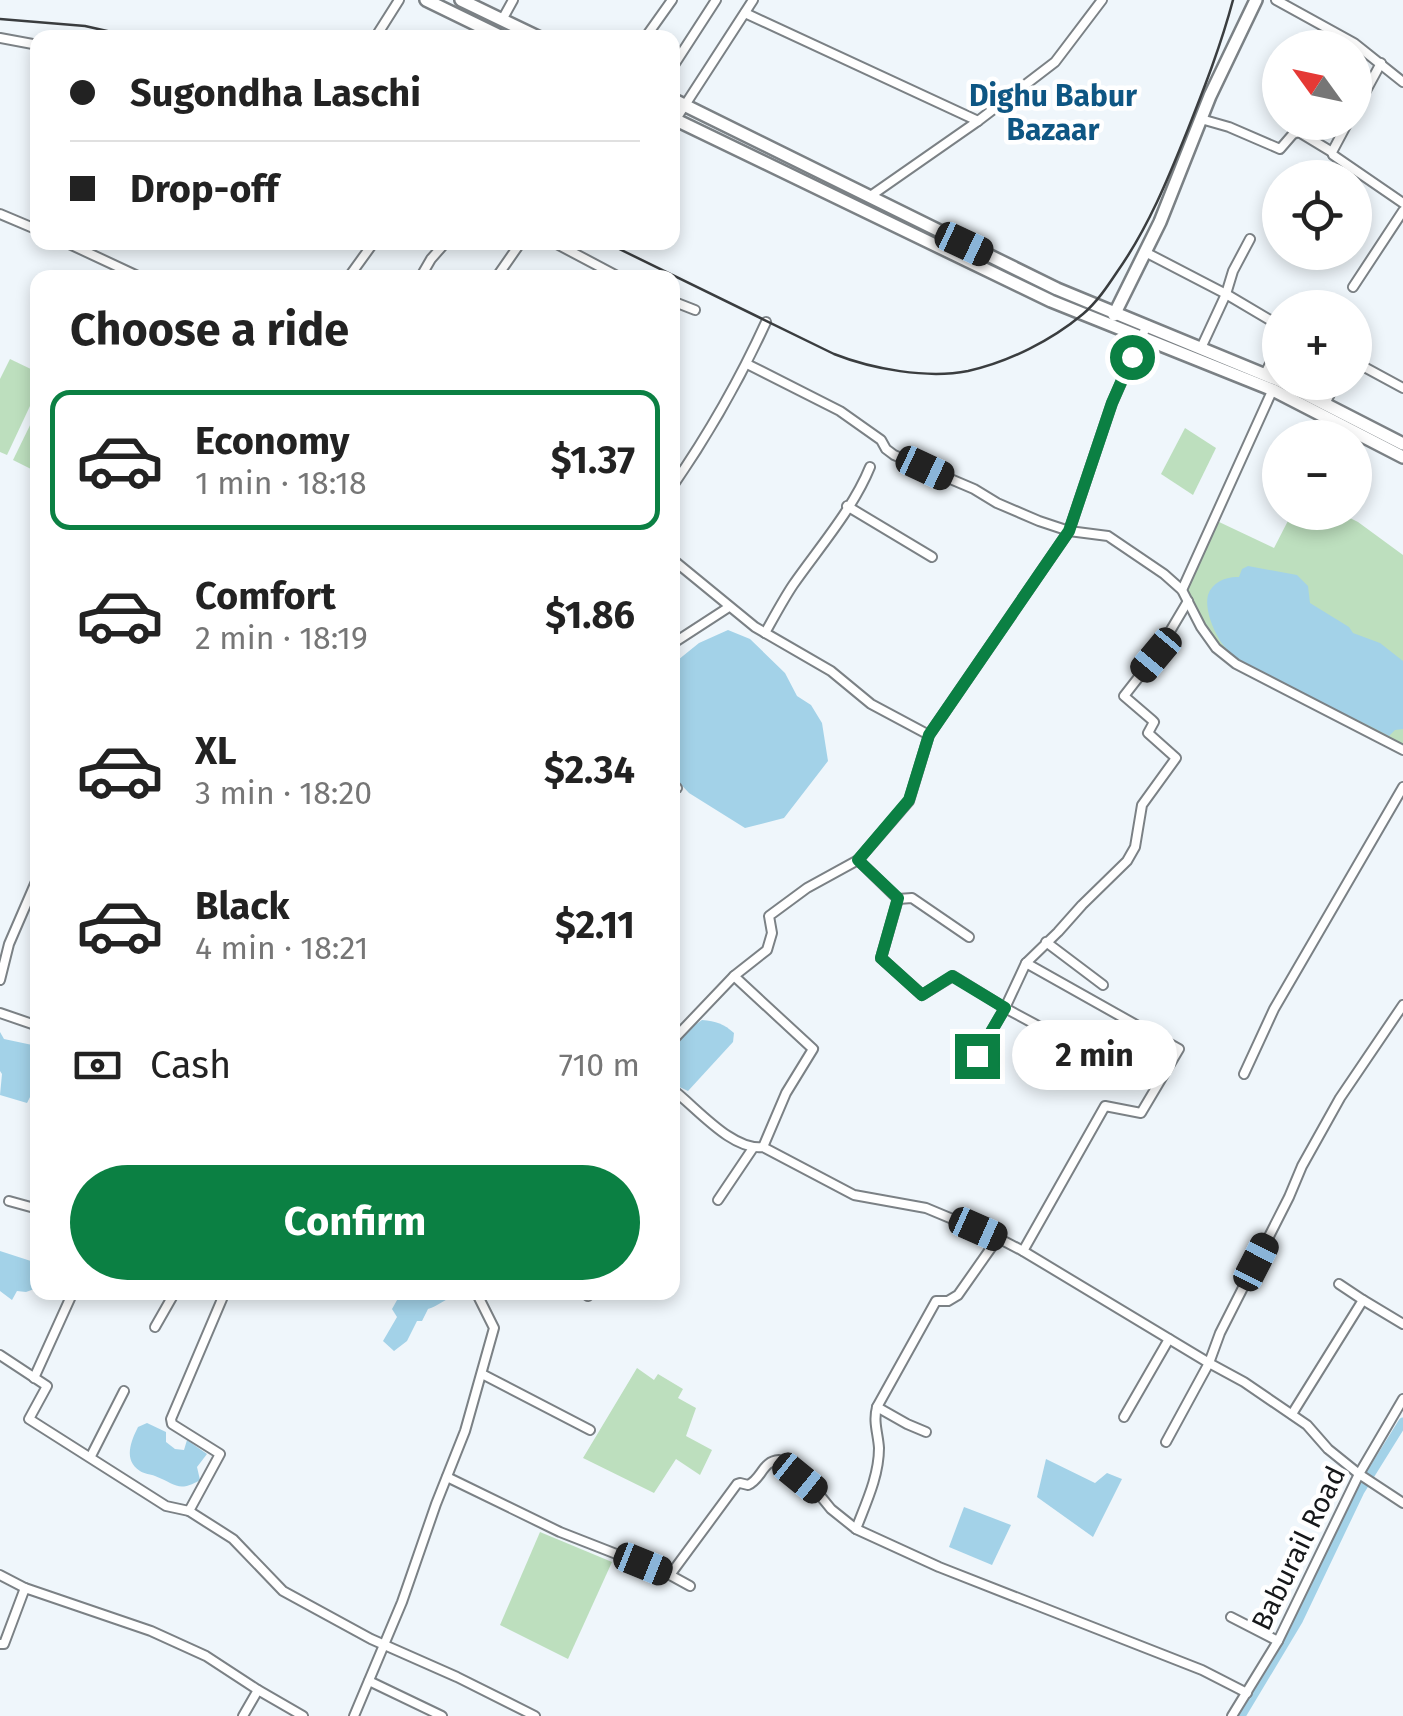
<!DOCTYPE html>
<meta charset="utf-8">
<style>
:root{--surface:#fff;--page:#f2f2f2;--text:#222;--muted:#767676;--line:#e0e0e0;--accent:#0b8043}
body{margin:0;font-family:"Fira Sans",sans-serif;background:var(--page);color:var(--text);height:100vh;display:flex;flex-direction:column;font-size:38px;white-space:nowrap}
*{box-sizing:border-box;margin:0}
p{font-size:32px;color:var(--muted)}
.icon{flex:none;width:55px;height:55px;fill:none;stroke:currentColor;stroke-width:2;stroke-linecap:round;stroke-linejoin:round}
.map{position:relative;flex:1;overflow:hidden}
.details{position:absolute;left:30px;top:270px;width:650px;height:1030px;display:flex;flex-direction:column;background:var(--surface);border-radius:20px;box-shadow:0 5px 15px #0003}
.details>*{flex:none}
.hud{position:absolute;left:30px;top:30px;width:650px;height:220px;border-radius:20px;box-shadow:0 5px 15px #0003;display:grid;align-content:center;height:220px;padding:0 40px;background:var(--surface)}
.needle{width:65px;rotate:303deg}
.tools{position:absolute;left:1262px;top:30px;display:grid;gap:20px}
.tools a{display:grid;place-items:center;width:110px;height:110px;border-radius:50%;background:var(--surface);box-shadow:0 5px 15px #0003;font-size:50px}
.end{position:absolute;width:45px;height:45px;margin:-22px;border:12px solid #0b8043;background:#fff;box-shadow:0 0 0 5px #fff}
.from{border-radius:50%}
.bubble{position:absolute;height:70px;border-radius:35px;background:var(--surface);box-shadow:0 5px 15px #0003;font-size:32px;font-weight:700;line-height:70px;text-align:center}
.car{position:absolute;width:30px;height:60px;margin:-30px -15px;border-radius:12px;box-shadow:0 0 8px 2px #0007;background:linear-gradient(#222 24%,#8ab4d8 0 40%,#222 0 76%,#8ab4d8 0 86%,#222 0)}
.hud b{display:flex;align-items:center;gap:35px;height:95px;font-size:38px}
.hud b+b{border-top:2px solid var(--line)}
.hud i{width:25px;height:25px;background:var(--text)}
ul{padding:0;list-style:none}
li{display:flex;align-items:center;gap:30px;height:140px;margin:0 20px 15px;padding:0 20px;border:5px solid transparent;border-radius:20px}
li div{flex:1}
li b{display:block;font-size:38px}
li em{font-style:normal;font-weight:700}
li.selected{border-color:var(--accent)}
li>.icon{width:90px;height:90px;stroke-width:1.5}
h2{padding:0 40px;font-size:45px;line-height:120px}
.pay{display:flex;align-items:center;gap:25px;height:110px;padding:0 40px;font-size:38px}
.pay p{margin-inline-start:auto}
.action{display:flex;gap:20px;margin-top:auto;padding:20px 40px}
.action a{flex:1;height:115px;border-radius:60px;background:var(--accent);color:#fff;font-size:40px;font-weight:700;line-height:115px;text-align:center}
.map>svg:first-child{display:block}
.green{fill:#bddfbe}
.water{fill:#a3d2e8}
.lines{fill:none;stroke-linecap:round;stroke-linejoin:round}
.canal{stroke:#a3d2e8;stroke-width:9}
.street-casing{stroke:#7b8185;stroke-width:12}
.secondary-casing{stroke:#7b8185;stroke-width:16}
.street{stroke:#fff;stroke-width:8}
.secondary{stroke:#fff;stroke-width:11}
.rail{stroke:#3a3d3f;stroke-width:2.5}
.route{stroke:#0b8043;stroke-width:12}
.labels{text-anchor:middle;stroke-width:9;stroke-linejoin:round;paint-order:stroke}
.street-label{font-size:28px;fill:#16181a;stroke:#fff}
.neighbourhood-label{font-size:30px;font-weight:bold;fill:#0e5683;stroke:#fff}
</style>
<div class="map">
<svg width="1403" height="1716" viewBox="0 0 1403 1716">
<rect width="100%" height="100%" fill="#eff6fb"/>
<!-- green -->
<g class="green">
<path d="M10 359 37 372V391L7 455 0 452V379Z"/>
<path d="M37 411V472L13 460Z"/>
<path d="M1185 428 1216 448 1193 495 1161 474Z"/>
<path d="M1292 513H1340L1358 522 1403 555V749L1256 673 1222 649 1208 631 1189 596V586L1217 521 1274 548Z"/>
<path d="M637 1368 654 1380 658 1374 683 1389 678 1398 696 1408 686 1436 712 1450 700 1475 676 1459 654 1493 583 1458Z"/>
<path d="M540 1532 612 1562 568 1659 500 1625Z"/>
</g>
<!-- water -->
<g class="water">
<path d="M1248 566 1297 575 1308 586 1310 603 1349 627 1353 633 1380 643 1403 661V729L1395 730 1389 736C1350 715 1309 698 1270 677 1255 669 1235 659 1224 646 1215 635 1204 610 1208 595 1212 582 1227 576 1239 577L1242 569Z"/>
<path d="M728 630 750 639 785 673 797 696 811 705 822 723 828 761 784 818 745 828 689 793 673 776V664L699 643Z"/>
<path d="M702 1020C716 1021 724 1024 734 1033L733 1042 688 1091 673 1084V1050L689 1029Z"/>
<path d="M0 1032 4 1039 37 1046V1095L32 1093 27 1103 0 1095 2 1074 0 1071Z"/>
<path d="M0 1251 37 1263V1288L26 1292 17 1291 12 1300 0 1291Z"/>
<path d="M401 1293H457L454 1297C444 1299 438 1306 428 1309L422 1321H417L407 1341 394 1351 383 1341 397 1317 392 1309Z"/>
<path d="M147 1423 166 1432V1442L175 1449 184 1450 187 1440 207 1454 197 1467 200 1480C178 1493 176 1484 155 1476 153 1475 142 1473 140 1471 123 1460 131 1441 138 1427Z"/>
<path d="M1046 1459 1095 1483 1107 1473 1122 1479 1093 1537 1037 1497Z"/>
<path d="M964 1507 1011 1525 992 1565 949 1547Z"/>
</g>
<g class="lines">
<!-- canal -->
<path class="canal" d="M1241 1716 1298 1621 1360 1491 1403 1422"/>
<defs>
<g id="street">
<path d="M1276 0 1354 43 1403 82"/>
<path d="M745 13 978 121"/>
<path d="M502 20 513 0"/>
<path d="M0 38 38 45"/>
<path d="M375 38 399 0"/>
<path d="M645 38 672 0"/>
<path d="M672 68 716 0"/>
<path d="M1355 111 1381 63"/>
<path d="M1201 119 1229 127 1280 149 1293 134 1299 132 1332 152"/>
<path d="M674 122 753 0"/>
<path d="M1348 122 1332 152 1333 155 1403 203"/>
<path d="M869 197 978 121 1055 62 1102 0"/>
<path d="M0 214 38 230"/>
<path d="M65 242 142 278"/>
<path d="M553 242 621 278"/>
<path d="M1145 252 1226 294 1280 326"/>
<path d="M348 278 374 242"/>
<path d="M420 278 431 259 446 242"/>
<path d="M496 278 521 242"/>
<path d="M1353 287 1403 211"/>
<path d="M672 301 695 310"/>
<path d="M1201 348 1226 294 1233 271 1250 239"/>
<path d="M1355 362 1403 388"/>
<path d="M747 364 840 411 881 440 886 449 894 455 974 489 997 503 1039 521 1069 531 1108 536 1164 574 1182 590 1201 627 1216 648 1236 664 1403 750"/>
<path d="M1265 374 1280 343"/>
<path d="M1325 404 1336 382"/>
<path d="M672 487C708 435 740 379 766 322"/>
<path d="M847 506 932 557"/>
<path d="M672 559 755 627 831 671 871 704 929 735"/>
<path d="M1182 590 1273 389"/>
<path d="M765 633C774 617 783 600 793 585 818 549 853 509 870 467"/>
<path d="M672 644 729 607"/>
<path d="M672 783 677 788"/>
<path d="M858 860 898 899 881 958 922 995 953 976 1005 1008 977 1056"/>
<path d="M898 899 912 898 969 937"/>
<path d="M1046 942 1103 985"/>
<path d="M1026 963 1058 932 1082 905 1127 861 1135 847 1142 805 1176 758 1148 733 1154 722 1152 720 1124 696 1156 655 1188 601"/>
<path d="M734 976 813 1049 786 1093 763 1147"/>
<path d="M0 980 9 944 38 877"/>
<path d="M0 1013 38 1026"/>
<path d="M672 1041 734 976 767 950 772 933 769 916 807 888 858 860 909 801 929 735 1069 531 1112 403 1147 325"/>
<path d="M1244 1074 1274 1009 1403 787"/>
<path d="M672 1089C697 1108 732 1151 763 1147L854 1195 926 1208 998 1238 958 1295 948 1301H936L877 1407C873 1422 878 1433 879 1448 879 1476 866 1503 856 1529L939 1567 1202 1670 1247 1693"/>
<path d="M718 1200 753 1148"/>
<path d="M9 1201 38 1209"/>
<path d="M998 1238 1023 1251 1105 1106 1141 1113 1179 1049 1026 963 1005 1008 1114 1067"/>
<path d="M1023 1251 1209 1363 1244 1382 1307 1425 1328 1449 1359 1474 1403 1503"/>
<path d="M225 1292 171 1419 172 1424 220 1454 189 1511 233 1539 283 1591 371 1639 457 1677 535 1716"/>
<path d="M583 1292 588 1296"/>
<path d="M1363 1300 1403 1324"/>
<path d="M155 1327 175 1292"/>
<path d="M0 1355 47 1386 29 1419 166 1506 189 1511"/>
<path d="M482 1374 590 1430"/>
<path d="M34 1378 73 1292"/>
<path d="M877 1407 907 1424 926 1432"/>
<path d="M1292 1414 1363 1300 1339 1284"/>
<path d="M1124 1417 1169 1339"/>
<path d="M1166 1442 1209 1363 1220 1333 1289 1197 1302 1166 1340 1098 1403 1005"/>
<path d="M91 1456 124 1391"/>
<path d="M447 1477 560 1532 670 1575 690 1586"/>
<path d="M0 1575 25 1588"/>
<path d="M670 1575 737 1484 740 1483 748 1485C762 1479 762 1461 779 1460L818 1493 831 1509 856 1529"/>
<path d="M1231 1617 1278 1641"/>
<path d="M0 1644H4L25 1588 151 1631 206 1656 258 1690"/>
<path d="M369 1681 442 1716"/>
<path d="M243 1716 258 1690 303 1716"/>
<path d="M354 1716 402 1602 436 1504 465 1431 494 1328 476 1292"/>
<path d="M1232 1716 1278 1641 1359 1474 1403 1399"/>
</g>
<g id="secondary">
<path d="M426 0 504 38"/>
<path d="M461 0 540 38"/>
<path d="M672 99 1057 289 1280 381"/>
<path d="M672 118 1051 301 1273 390 1403 457"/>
<path d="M1114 315 1160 222 1210 96 1256 0"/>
<path d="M1282 382 1403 444"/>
</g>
</defs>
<!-- street casing -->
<use href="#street" class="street-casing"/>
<!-- secondary casing -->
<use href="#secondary" class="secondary-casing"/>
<!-- street -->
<use href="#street" class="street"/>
<!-- secondary -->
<use href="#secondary" class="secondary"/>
<!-- rail -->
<g class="rail">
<path d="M0 19 85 26 138 38"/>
<path d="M605 242 834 354C872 369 927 379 968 371 1009 362 1052 340 1083 314 1097 302 1107 287 1117 272 1148 228 1168 179 1188 129 1205 86 1221 45 1233 0"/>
</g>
</g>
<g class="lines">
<!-- route -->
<path class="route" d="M977 1056 1005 1008 952 976 922 995 881 958 898 898 858 860 909 800 929 735 1069 531 1112 403 1132 357"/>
</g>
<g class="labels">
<!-- street labels -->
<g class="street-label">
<text transform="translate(1298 1548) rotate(-64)" y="10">Baburail Road</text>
</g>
<!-- neighbourhood labels -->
<g class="neighbourhood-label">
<text x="1053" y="106">Dighu Babur<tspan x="1053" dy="34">Bazaar</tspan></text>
</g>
</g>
</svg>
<div class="tools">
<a><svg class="needle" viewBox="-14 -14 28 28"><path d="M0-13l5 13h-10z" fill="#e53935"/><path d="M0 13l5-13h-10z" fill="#767676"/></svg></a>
<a><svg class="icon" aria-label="locate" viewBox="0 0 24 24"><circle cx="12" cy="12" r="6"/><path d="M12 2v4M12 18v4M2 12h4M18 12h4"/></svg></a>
<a>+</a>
<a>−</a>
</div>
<i class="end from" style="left:1132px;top:357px"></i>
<i class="end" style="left:977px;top:1056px"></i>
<div class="bubble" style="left:1012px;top:1020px;width:165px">2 min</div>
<i class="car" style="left:964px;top:244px;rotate:115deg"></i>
<i class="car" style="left:925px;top:468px;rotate:115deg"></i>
<i class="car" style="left:1156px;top:655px;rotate:220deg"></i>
<i class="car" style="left:978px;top:1229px;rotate:114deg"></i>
<i class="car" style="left:1256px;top:1262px;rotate:27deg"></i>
<i class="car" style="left:800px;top:1478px;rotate:129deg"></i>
<i class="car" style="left:643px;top:1564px;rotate:112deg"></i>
<div class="hud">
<b><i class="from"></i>Sugondha Laschi</b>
<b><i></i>Drop-off</b>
</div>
<section class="details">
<h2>Choose a ride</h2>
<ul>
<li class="selected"><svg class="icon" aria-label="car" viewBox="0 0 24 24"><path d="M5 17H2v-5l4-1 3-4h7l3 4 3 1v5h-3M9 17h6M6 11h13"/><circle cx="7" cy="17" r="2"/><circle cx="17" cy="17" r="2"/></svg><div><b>Economy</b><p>1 min · 18:18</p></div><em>$1.37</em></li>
<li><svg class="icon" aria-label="car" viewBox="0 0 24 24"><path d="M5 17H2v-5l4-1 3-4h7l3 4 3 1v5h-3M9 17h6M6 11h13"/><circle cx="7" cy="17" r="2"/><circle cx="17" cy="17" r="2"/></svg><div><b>Comfort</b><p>2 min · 18:19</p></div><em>$1.86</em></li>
<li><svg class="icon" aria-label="car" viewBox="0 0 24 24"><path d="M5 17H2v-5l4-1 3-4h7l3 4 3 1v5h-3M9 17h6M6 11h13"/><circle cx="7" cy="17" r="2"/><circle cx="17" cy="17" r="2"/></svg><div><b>XL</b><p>3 min · 18:20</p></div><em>$2.34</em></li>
<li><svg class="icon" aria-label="car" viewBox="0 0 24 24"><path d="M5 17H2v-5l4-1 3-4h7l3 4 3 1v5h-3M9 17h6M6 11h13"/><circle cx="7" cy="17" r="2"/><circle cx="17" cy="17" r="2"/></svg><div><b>Black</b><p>4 min · 18:21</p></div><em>$2.11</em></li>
</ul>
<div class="pay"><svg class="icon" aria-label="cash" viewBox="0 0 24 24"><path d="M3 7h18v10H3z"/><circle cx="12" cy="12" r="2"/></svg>Cash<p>710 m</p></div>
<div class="action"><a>Confirm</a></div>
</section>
</div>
